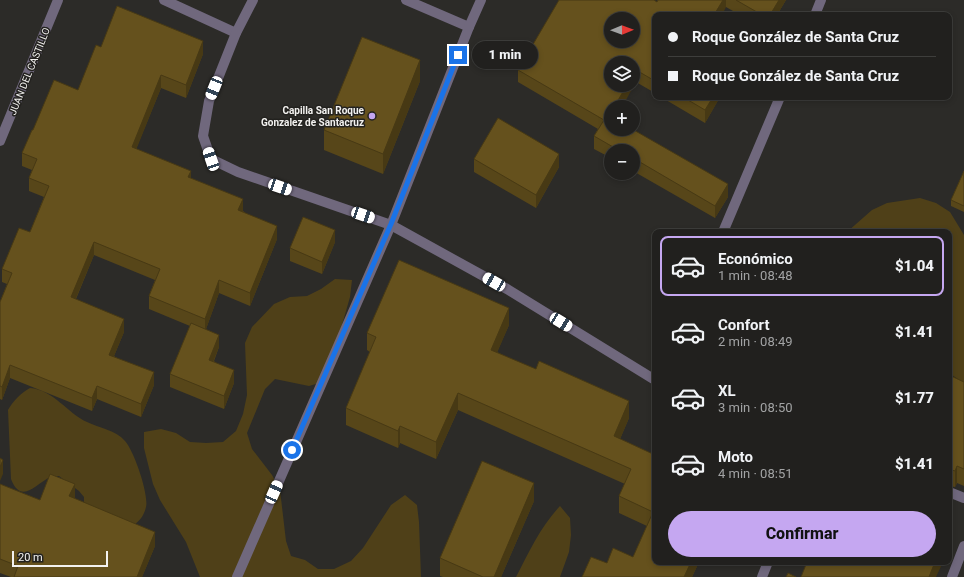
<!DOCTYPE html>
<html lang="es">
<meta charset="utf-8">
<style>
:root{--surface:#21201e;--page:#292827;--text:#f1f3f6;--muted:#a2a3a4;--line:#3e3e3c;--accent:#c5a7f1}
body{margin:0;font-family:Roboto,sans-serif;background:var(--page);color:var(--text);height:100vh;display:flex;flex-direction:column;font-size:15px;white-space:nowrap}
*{box-sizing:border-box;margin:0}
p{font-size:13px;color:var(--muted)}
.icon{flex:none;width:22px;height:22px;fill:none;stroke:currentColor;stroke-width:2;stroke-linecap:round;stroke-linejoin:round}
.map{position:relative;flex:1;overflow:hidden}
.side{position:absolute;left:652px;top:229px;width:300px;height:336px;display:flex;flex-direction:column;background:var(--surface);border-radius:8px;box-shadow:0 2px 6px #0003,0 0 0 1px var(--line)}
.side>*{flex:none}
.top-card{position:absolute;left:652px;top:12px;width:300px;height:88px;border-radius:8px;box-shadow:0 2px 6px #0003,0 0 0 1px var(--line);display:grid;align-content:center;height:88px;padding:0 16px;background:var(--surface)}
.needle{width:26px;rotate:89deg}
.tools{position:absolute;left:604px;top:12px;display:grid;gap:8px}
.tools a{display:grid;place-items:center;width:36px;height:36px;border-radius:50%;background:var(--surface);box-shadow:0 2px 6px #0003,0 0 0 1px var(--line);font-size:20px}
.scale{position:absolute;left:12px;bottom:10px;width:96px;box-sizing:border-box;padding-left:4px;border:2px solid #f3f2f0;border-top:0;font-size:11px;line-height:14px;white-space:nowrap;color:#f3f2f0;-webkit-text-stroke:3px #23221f;paint-order:stroke}
.end{position:absolute;width:18px;height:18px;margin:-9px;border:5px solid #1a73e8;background:#fff;box-shadow:0 0 0 2px #fff}
.from{border-radius:50%}
.bubble{position:absolute;height:28px;border-radius:14px;background:var(--surface);box-shadow:0 2px 6px #0003,0 0 0 1px var(--line);font-size:13px;font-weight:800;line-height:28px;text-align:center}
.car{position:absolute;width:12px;height:24px;margin:-12px -6px;border-radius:5px;box-shadow:0 0 3px 1px #0007;background:linear-gradient(#fff 24%,#345 0 40%,#fff 0 76%,#345 0 86%,#fff 0)}
.top-card b{display:flex;align-items:center;gap:14px;height:38px;font-size:15px}
.top-card b+b{border-top:1px solid var(--line)}
.top-card i{width:10px;height:10px;background:var(--text)}
ul{padding:7px 0 0;list-style:none}
li{display:flex;align-items:center;gap:12px;height:60px;margin:0 8px 6px;padding:0 8px;border:2px solid transparent;border-radius:8px}
li div{flex:1}
li b{display:block;font-size:15px}
li em{font-style:normal;font-weight:800}
li.selected{border-color:var(--accent)}
li>.icon{width:36px;height:36px;stroke-width:1.5}
.action{display:flex;gap:8px;margin-top:auto;padding:8px 16px}
.action a{flex:1;height:46px;border-radius:24px;background:var(--accent);color:#111;font-size:16px;font-weight:800;line-height:46px;text-align:center}
.map>svg:first-child{display:block}
.green{fill:#4f4018}
.lines{fill:none;stroke-linecap:round;stroke-linejoin:round}
.minor{stroke:#70687d;stroke-width:10}
.wall{fill:#574619}
.shaded-wall{fill:#473914}
.building{fill:#65511d;stroke:#473914;fill-rule:evenodd}
.route{stroke:#1a73e8;stroke-width:5}
.poi-dot{fill:#c5a7f1;stroke:#23221f;stroke-width:1.5}
.labels{text-anchor:middle;stroke-width:3;stroke-linejoin:round;paint-order:stroke}
.street-label{font-size:10px;fill:#f3f2f0;stroke:#23221f}
.poi-label{font-size:10px;font-weight:bold;fill:#f3f2f0;stroke:#23221f;text-anchor:end}
</style>
<div class="map">
<svg width="964" height="577" viewBox="0 0 964 577">
<rect width="100%" height="100%" fill="#2c2b28"/>
<!-- green -->
<g class="green">
<path d="M920 198 936 203 950 212 964 235V383L949 373V232H847L872 210 887 203Z"/>
<path d="M335 279 352 280 350 297 326 381 309 386 275 379 265 389 247 433 252 449 272 475 280 490 286 541 291 556 305 560 318 569H334L351 561 363 548 391 505 405 495 417 505 419 522 421 577H200L186 542 160 500 153 484 144 448V432L161 429 176 433 190 442 206 443 223 442 236 431 243 414 247 395 245 343 252 327 274 304 290 297 307 296 321 289Z"/>
<path d="M30 388C54 390 67 413 87 422 99 428 116 430 125 441 134 451 149 494 146 507 144 516 139 522 132 526L84 513V497L79 491 59 476C56 476 52 476 50 477 36 484 21 505 11 479L8 410C13 401 21 393 30 388Z"/>
<path d="M560 506 570 518 571 535 569 552 560 577H516C529 552 541 526 560 506Z"/>
</g>
<g class="lines">
<!-- minor -->
<g class="minor">
<path d="M164 0 236 33"/>
<path d="M253 0 236 33 209 101 203 136 211 159 238 172 391 225 507 289 655 380"/>
<path d="M406 0 469 27"/>
<path d="M815 15 821 0"/>
<path d="M0 141 58 0"/>
<path d="M723 232 780 97"/>
<path d="M949 492 964 498"/>
<path d="M237 577 391 225 469 27 481 0"/>
<path d="M762 577 768 562"/>
<path d="M952 577 964 546"/>
</g>
</g>
<!-- wall -->
<g class="wall">
<path d="M658 0H786L777 15H740L726 7 655 15V93L636 82 611 107V129L728 197 715 218 633 171V151H611V158L594 149V136L598 129 518 82V70L657 2Z"/>
<path d="M203 54 186 98 161 88 136 149 191 178 243 211 277 239 250 306 219 293 206 329 219 347 214 361 234 383 224 409 170 387V374L190 326 149 309V296L155 280 94 255 76 299 124 332 114 356 154 385 141 417 97 399 92 411 10 378 2 400 0 399V302L7 284 2 282V269L30 232 44 197 29 191V178L32 170 22 166V153L33 130 78 90Z"/>
<path d="M420 81 383 174 324 150V130Z"/>
<path d="M661 97H720L705 123Z"/>
<path d="M474 159 559 167 536 208 474 172Z"/>
<path d="M964 171V212L951 206V200Z"/>
<path d="M335 242 322 274 290 261V248Z"/>
<path d="M509 325 497 352 629 418 620 439 699 562 692 577H582L607 563 633 557 647 526 619 513V496L625 484 458 410 436 459 400 443 398 448 346 425V408L370 352 367 350V333Z"/>
<path d="M949 375 964 382V486L957 483 955 487 949 486Z"/>
<path d="M0 484 40 500 75 498 74 499 155 546 142 577H11L0 573Z"/>
<path d="M534 501 501 577H443L440 576V558Z"/>
</g>
<!-- shaded-wall -->
<g class="shaded-wall">
<path d="M723 0H726V7L722 15H714Z"/>
<path d="M779 0H786L777 15H770Z"/>
<path d="M203 41V54L186 98V85Z"/>
<path d="M420 60V81L383 174V154Z"/>
<path d="M636 70V82L622 107H614L627 85H633V75Z"/>
<path d="M161 75V88L132 160V147Z"/>
<path d="M713 97H720L705 123V110Z"/>
<path d="M559 154V167L536 208V195Z"/>
<path d="M191 171V184L188 177Z"/>
<path d="M728 184V197L715 218V206Z"/>
<path d="M243 199V212L238 210Z"/>
<path d="M277 226V239L250 306V293Z"/>
<path d="M335 230V242L322 274V262Z"/>
<path d="M94 242V255L71 310V297Z"/>
<path d="M219 280V293L205 332V319Z"/>
<path d="M509 308V325L491 367V350Z"/>
<path d="M124 319V332L109 368V355Z"/>
<path d="M219 335V347L209 372V360Z"/>
<path d="M10 365V378L2 400V387Z"/>
<path d="M234 370V383L224 409V396Z"/>
<path d="M154 372V385L141 417V404Z"/>
<path d="M97 386V399L92 411V398Z"/>
<path d="M458 393V410L436 459V442Z"/>
<path d="M629 401V418L614 453V436Z"/>
<path d="M400 426V443L398 448V431Z"/>
<path d="M3 460V474L0 481V467Z"/>
<path d="M957 466V483L955 487V471Z"/>
<path d="M534 483V501L501 577H494Z"/>
<path d="M75 484V498L69 510V496Z"/>
<path d="M155 532V546L142 577H137Z"/>
<path d="M691 562H699L692 577H684Z"/>
<path d="M935 562H943L936 577H928Z"/>
</g>
<!-- building -->
<g class="building">
<path d="M559 0H654L657 2 658 0H723L714 15H655V81L636 70 633 75V63H611V85H627L614 107H611V113L609 116 611 117V129H632L728 184 715 206 633 158V151H620L594 136 604 120 518 70ZM611 19H633V41H611Z"/>
<path d="M736 0H779L770 15H762Z"/>
<path d="M117 6 203 41 186 85 161 75 132 147 191 171 188 177 243 199 238 210 277 226 250 293 219 280 205 319 149 296 160 269 94 242 71 297 124 319 109 355 154 372 141 404 97 386 92 398 10 365 2 387 0 386V302L12 273 2 269 19 228 30 232 49 186 29 178 37 159 22 153 32 130H33L54 80 78 90 96 45 101 47Z"/>
<path d="M362 37 420 60 383 154 324 130Z"/>
<path d="M683 97H713L705 110Z"/>
<path d="M498 118 559 154 536 195 474 159Z"/>
<path d="M964 171V206L951 200Z"/>
<path d="M303 217 335 230 322 262 290 248Z"/>
<path d="M399 260 509 308 491 350 536 369 539 361 629 401 614 436 655 455V562H691L684 577H582L591 557 607 563 613 548 633 557 653 512 619 496 631 469 458 393 436 442 400 426 398 431 346 408 376 337 367 333Z"/>
<path d="M191 323 219 335 209 360 234 370 224 396 170 374Z"/>
<path d="M949 375 964 382V469L957 466 955 471 949 469Z"/>
<path d="M0 458 3 460 0 467Z"/>
<path d="M482 461 534 483 494 577H483L440 558Z"/>
<path d="M50 474 75 484 69 496 155 532 137 577H14L18 566 0 559V484L40 500Z"/>
<path d="M807 562H935L929 577H801Z"/>
<path d="M788 573 796 577H786Z"/>
</g>
<g class="lines">
<!-- route -->
<path class="route" d="M292 450 391 224 458 55"/>
</g>
<!-- markers -->
<circle class="poi-dot" cx="372" cy="116" r="4"/>
<g class="labels">
<!-- street labels -->
<g class="street-label">
<text transform="translate(29 71) rotate(-68)" y="4">JUAN DEL CASTILLO</text>
</g>
<!-- poi labels -->
<g class="poi-label">
<text x="364" y="114">Capilla San Roque<tspan x="364" dy="12">Gonzalez de Santacruz</tspan></text>
</g>
</g>
</svg>
<div class="tools">
<a><svg class="needle" viewBox="-14 -14 28 28"><path d="M0-13l5 13h-10z" fill="#e53935"/><path d="M0 13l5-13h-10z" fill="#a2a3a4"/></svg></a>
<a><svg class="icon" aria-label="layers" viewBox="0 0 24 24"><path d="M12 4l9 5-9 5-9-5zM3 14l9 5 9-5"/></svg></a>
<a>+</a>
<a>−</a>
</div>
<div class="scale">20 m</div>
<i class="end from" style="left:292px;top:450px"></i>
<i class="end" style="left:458px;top:55px"></i>
<div class="bubble" style="left:472px;top:41px;width:66px">1 min</div>
<i class="car" style="left:214px;top:88px;rotate:202deg"></i>
<i class="car" style="left:211px;top:159px;rotate:341deg"></i>
<i class="car" style="left:280px;top:187px;rotate:109deg"></i>
<i class="car" style="left:363px;top:215px;rotate:109deg"></i>
<i class="car" style="left:494px;top:282px;rotate:300deg"></i>
<i class="car" style="left:561px;top:322px;rotate:121deg"></i>
<i class="car" style="left:274px;top:492px;rotate:24deg"></i>
<div class="top-card">
<b><i class="from"></i>Roque González de Santa Cruz</b>
<b><i></i>Roque González de Santa Cruz</b>
</div>
<section class="side">
<ul>
<li class="selected"><svg class="icon" aria-label="car" viewBox="0 0 24 24"><path d="M5 17H2v-5l4-1 3-4h7l3 4 3 1v5h-3M9 17h6M6 11h13"/><circle cx="7" cy="17" r="2"/><circle cx="17" cy="17" r="2"/></svg><div><b>Económico</b><p>1 min · 08:48</p></div><em>$1.04</em></li>
<li><svg class="icon" aria-label="car" viewBox="0 0 24 24"><path d="M5 17H2v-5l4-1 3-4h7l3 4 3 1v5h-3M9 17h6M6 11h13"/><circle cx="7" cy="17" r="2"/><circle cx="17" cy="17" r="2"/></svg><div><b>Confort</b><p>2 min · 08:49</p></div><em>$1.41</em></li>
<li><svg class="icon" aria-label="car" viewBox="0 0 24 24"><path d="M5 17H2v-5l4-1 3-4h7l3 4 3 1v5h-3M9 17h6M6 11h13"/><circle cx="7" cy="17" r="2"/><circle cx="17" cy="17" r="2"/></svg><div><b>XL</b><p>3 min · 08:50</p></div><em>$1.77</em></li>
<li><svg class="icon" aria-label="car" viewBox="0 0 24 24"><path d="M5 17H2v-5l4-1 3-4h7l3 4 3 1v5h-3M9 17h6M6 11h13"/><circle cx="7" cy="17" r="2"/><circle cx="17" cy="17" r="2"/></svg><div><b>Moto</b><p>4 min · 08:51</p></div><em>$1.41</em></li>
</ul>
<div class="action"><a>Confirmar</a></div>
</section>
</div>
